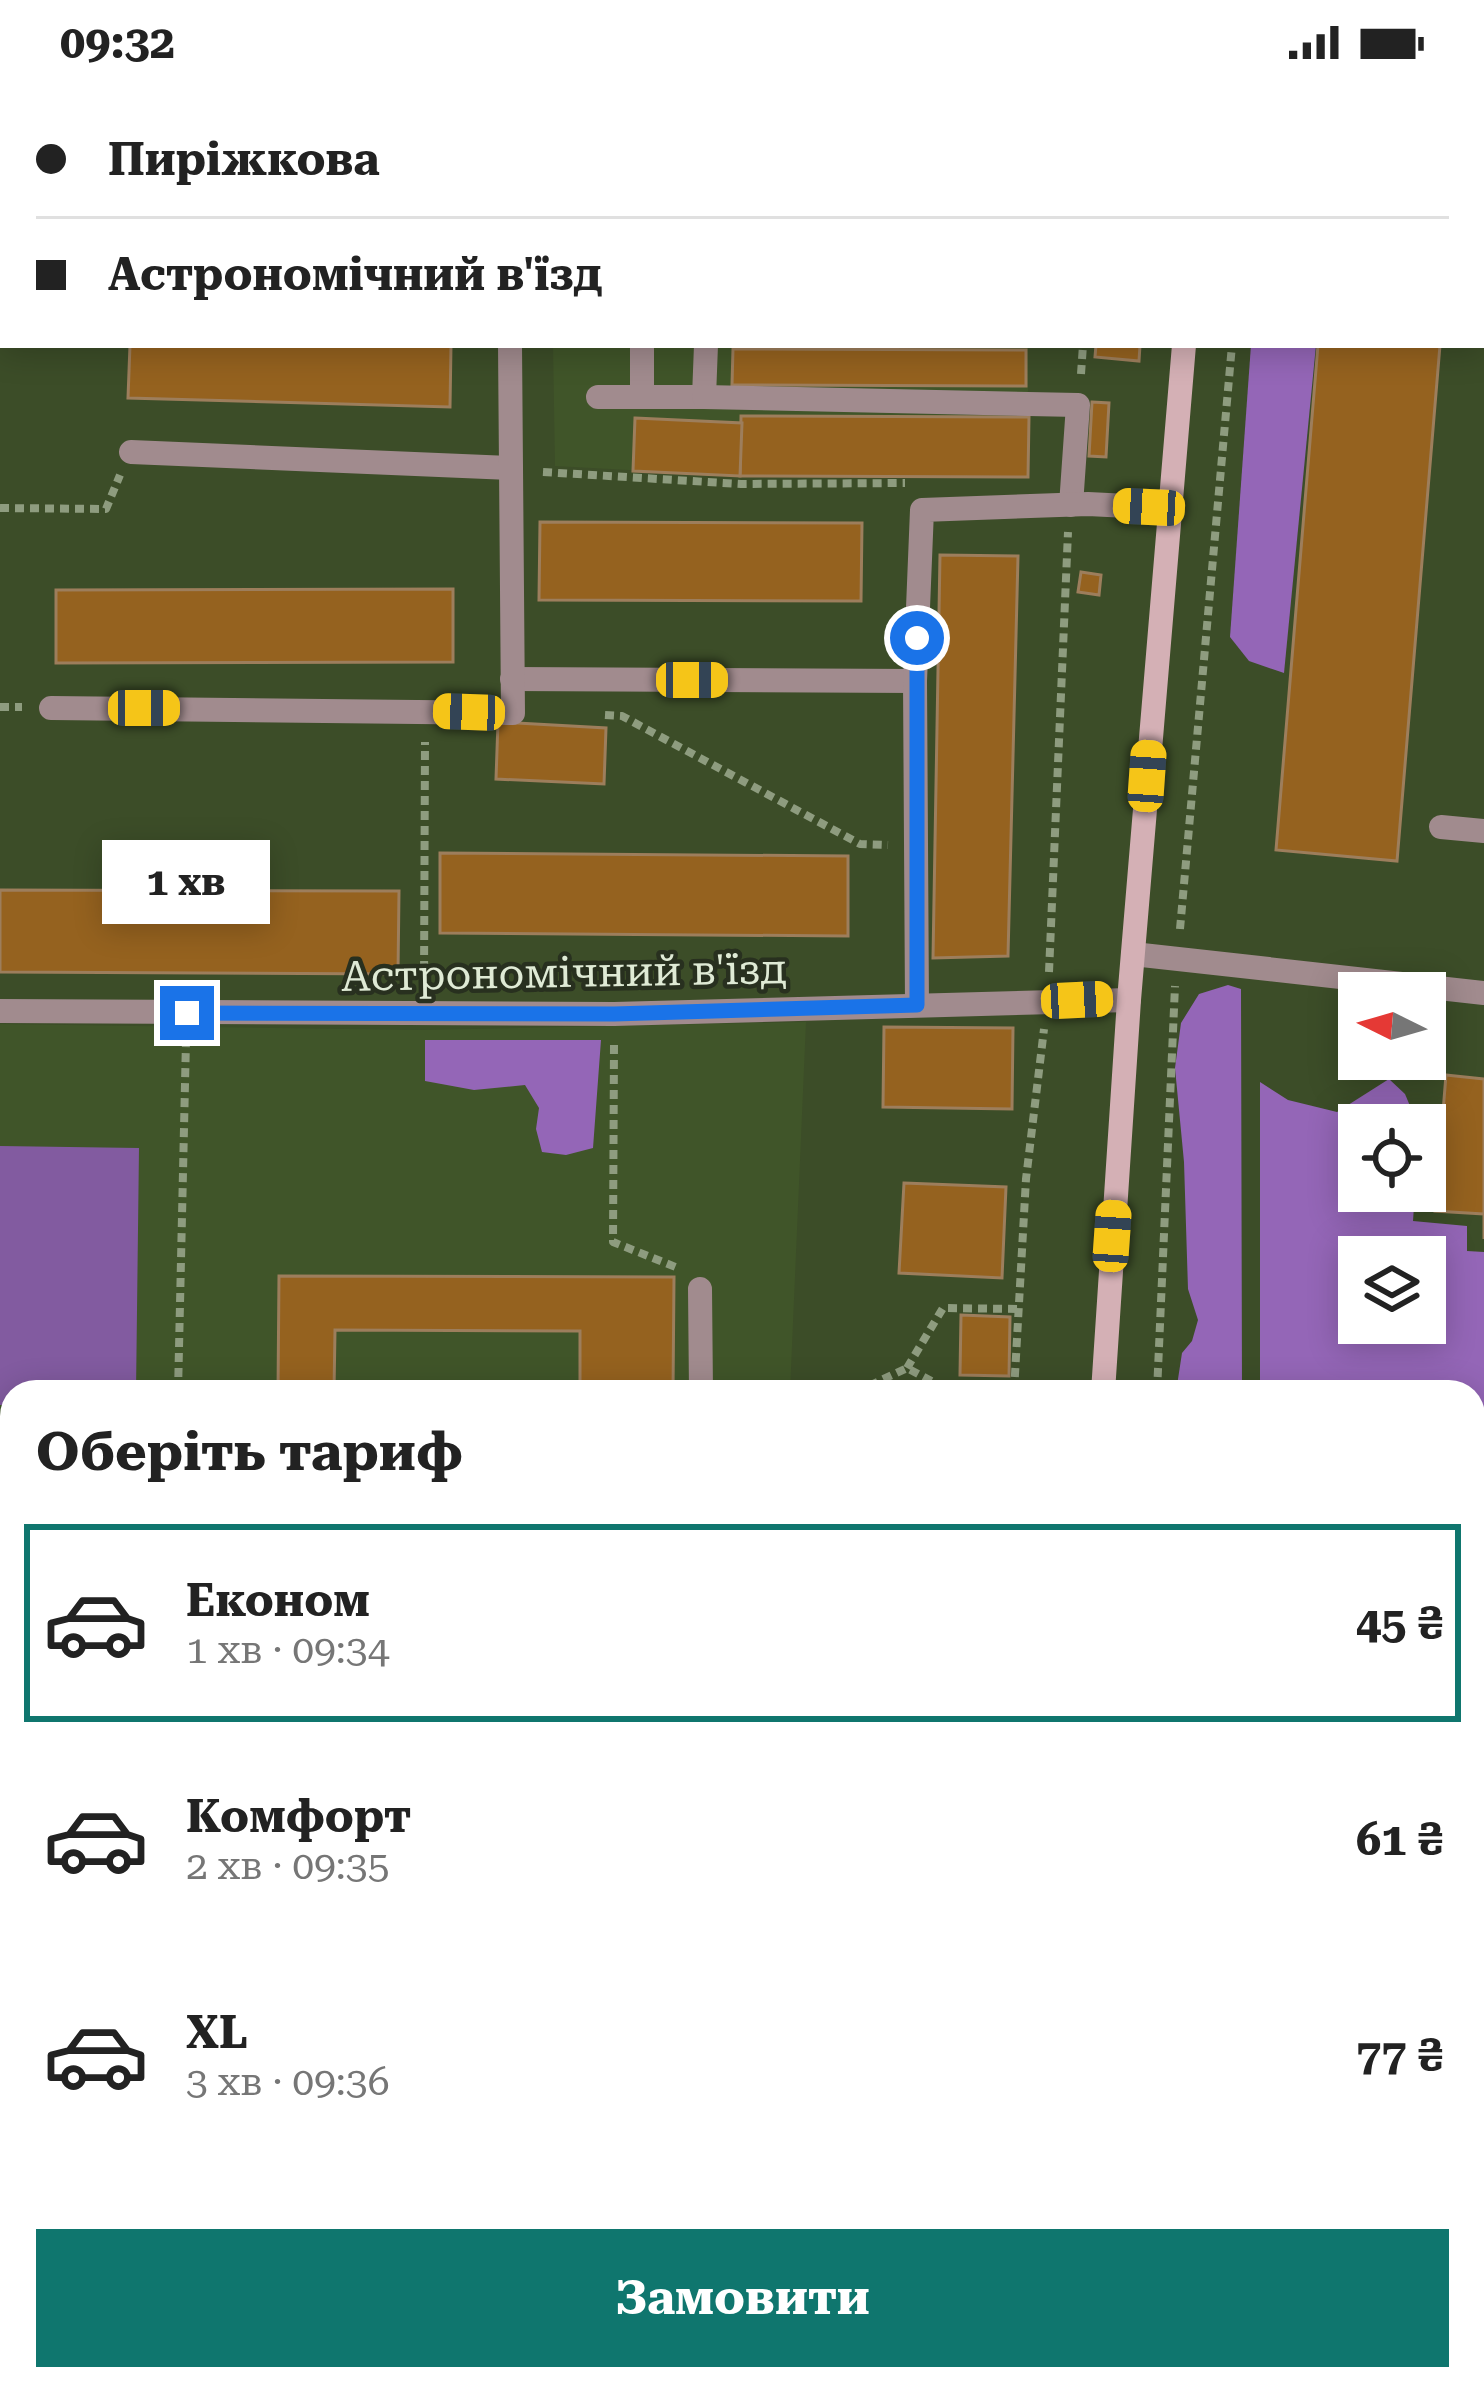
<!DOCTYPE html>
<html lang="uk">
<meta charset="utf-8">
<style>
:root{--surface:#fff;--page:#f2f2f2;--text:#222;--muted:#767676;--line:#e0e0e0;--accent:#0f766e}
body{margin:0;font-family:"Roboto Serif",serif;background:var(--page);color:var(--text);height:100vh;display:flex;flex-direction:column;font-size:45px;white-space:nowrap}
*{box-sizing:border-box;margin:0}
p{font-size:39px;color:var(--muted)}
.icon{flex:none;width:66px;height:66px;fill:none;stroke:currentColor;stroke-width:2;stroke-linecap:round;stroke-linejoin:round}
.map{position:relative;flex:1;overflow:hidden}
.panel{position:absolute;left:0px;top:1296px;width:1485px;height:1011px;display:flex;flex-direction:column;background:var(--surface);border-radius:36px 36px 0 0;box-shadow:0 6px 30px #0003}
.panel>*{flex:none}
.top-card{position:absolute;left:0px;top:0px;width:1485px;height:264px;box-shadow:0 6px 30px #0003;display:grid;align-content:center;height:264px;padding:0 36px;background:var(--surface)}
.needle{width:78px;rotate:275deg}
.tools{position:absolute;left:1338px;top:888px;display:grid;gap:24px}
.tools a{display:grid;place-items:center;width:108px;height:108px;border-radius:0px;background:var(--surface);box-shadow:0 6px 30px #0003;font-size:60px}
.end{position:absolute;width:54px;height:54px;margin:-27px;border:15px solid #1a73e8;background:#fff;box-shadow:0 0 0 6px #fff}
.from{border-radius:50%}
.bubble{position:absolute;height:84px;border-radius:0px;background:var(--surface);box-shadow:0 6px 30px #0003;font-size:39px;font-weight:700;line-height:84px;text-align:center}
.car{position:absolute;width:36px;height:72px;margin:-36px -18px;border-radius:15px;box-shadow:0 0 9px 3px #0007;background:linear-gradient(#f5c518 24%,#345 0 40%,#f5c518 0 76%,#345 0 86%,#f5c518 0)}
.top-card b{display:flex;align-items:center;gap:42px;height:114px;font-size:45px}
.top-card b+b{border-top:3px solid var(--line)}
.top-card i{width:30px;height:30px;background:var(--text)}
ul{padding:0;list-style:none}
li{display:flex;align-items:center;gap:36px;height:198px;margin:0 24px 18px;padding:0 12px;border:6px solid transparent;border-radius:0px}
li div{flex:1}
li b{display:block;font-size:45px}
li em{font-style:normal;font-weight:700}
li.on{border-color:var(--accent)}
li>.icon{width:108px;height:108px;stroke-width:1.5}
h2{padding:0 36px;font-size:54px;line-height:144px}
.cta{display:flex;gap:24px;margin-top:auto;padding:24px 36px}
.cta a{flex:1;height:138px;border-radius:0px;background:var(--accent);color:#fff;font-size:48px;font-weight:700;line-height:138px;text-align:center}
.status{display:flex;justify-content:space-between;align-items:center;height:84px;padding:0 60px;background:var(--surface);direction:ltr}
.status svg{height:33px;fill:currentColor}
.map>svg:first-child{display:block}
.built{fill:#405529}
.green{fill:#825ba0}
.forest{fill:#9466b7;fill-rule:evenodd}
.building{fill:#95621f;stroke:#9d7e5c;stroke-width:3}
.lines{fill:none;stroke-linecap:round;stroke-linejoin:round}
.path{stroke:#8e9c7f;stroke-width:8;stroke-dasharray:9 6;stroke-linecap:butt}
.lane{stroke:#a18b8e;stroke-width:24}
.street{stroke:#a18b8e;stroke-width:24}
.secondary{stroke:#d4b0b5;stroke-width:24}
.route{stroke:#1a73e8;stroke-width:15}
.labels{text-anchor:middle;stroke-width:9;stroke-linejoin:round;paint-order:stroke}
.street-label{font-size:42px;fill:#dfead5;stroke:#28301f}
</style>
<div class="status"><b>09:32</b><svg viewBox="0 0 49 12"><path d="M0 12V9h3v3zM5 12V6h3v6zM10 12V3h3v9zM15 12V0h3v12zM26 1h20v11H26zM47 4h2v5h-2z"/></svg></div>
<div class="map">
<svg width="1484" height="2306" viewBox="0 0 1484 2306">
<rect width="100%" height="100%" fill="#3c4d28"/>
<!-- built -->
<g class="built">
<path d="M553 261H1028V393L740 392 555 382Z"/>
<path d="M806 938 790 1308H12V1578L0 1579V940L420 946Z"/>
<path d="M1484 1475V2306H1423L1421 2295H1473V1477Z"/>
</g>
<!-- green -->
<g class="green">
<path d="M0 1062 139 1064 136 1308H12V1321H0Z"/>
<path d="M1473 1648H1484V1763L1473 1764Z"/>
<path d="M1473 1983 1484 1992V2112L1473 2065Z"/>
<path d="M1484 2224V2306H1430L1427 2295H1473V2227Z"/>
</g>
<!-- forest -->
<g class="forest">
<path d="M1251 261H1316L1284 589 1249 577 1230 553Z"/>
<path d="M1228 901 1241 905 1242 1308H1176L1182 1269 1192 1257 1198 1236 1188 1205 1184 1078 1175 984 1181 939 1199 910Z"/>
<path d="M425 956H601L593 1064 566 1071 542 1068 536 1045 539 1024 525 1001 474 1006 425 997Z"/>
<path d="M1389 995 1405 1010 1418 1041H1359V1107H1415L1413 1137 1467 1142V1167L1484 1168V1464L1473 1466V1308H1260V998L1288 1016 1337 1028ZM1425 1173V1239H1359V1173Z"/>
</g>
<!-- building -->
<g class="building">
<rect x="0" y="92" width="3" height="131"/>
<path d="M130 261H451L450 323 128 314Z"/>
<path d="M1096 261H1140L1139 277 1095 273Z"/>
<path d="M1318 261H1440L1397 777 1276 766Z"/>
<path d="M733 265 1026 266V302L732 301Z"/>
<path d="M1092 318 1109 319 1106 373 1089 372Z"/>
<path d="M741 332 1029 333 1028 393 740 392Z"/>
<path d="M635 334 742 339 740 392 633 387Z"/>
<path d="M540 438 862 439 861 517 539 516Z"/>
<path d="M940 471 1018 472 1008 872 933 874Z"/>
<path d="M1081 488 1101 491 1099 511 1078 508Z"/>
<path d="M453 505V578L56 579V506Z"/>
<path d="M498 638 606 644 604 700 496 695Z"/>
<path d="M440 769 848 772V852L440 849Z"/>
<path d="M0 806 399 807 398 890 0 888Z"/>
<path d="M884 943 1013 944 1012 1025 883 1023Z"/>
<path d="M1446 991 1484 995V1155V1130L1435 1127Z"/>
<path d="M904 1099 1006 1103 1002 1194 899 1189Z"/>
<path d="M279 1192 674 1193 673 1308H580V1247L335 1246 334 1308H278Z"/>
<path d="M961 1231 1010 1233 1009 1292 960 1291Z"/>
<path d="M12 1691V1754L0 1757V1694Z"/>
<path d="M1484 1759V1855L1473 1806V1762Z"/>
<path d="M400 2295H805L758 2306H346Z"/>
<path d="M967 2295H1126L1128 2306H969Z"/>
</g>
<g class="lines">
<!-- path -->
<g class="path">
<path d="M951 3 954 0"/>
<path d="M1115 3 1116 0"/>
<path d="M1255 3 1256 0"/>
<path d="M0 32 3 37"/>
<path d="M0 238 3 235"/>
<path d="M1081 290 1083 261"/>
<path d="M543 388 741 400 905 399"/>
<path d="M0 424 106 425 120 391"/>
<path d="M0 623H22"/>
<path d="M605 631 622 632 860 760 888 761"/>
<path d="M1180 845 1232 261"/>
<path d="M1049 888 1068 448"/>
<path d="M424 901 425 658"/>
<path d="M614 961 613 1158 678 1184"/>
<path d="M907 1284 943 1224 1020 1225"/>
<path d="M178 1308 186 956"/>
<path d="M856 1308 907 1284 952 1308"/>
<path d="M1014 1308 1026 1095 1044 945"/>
<path d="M1157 1308 1175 902"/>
<path d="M0 1445H12"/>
<path d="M0 1787 12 1785"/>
<path d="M0 1876 12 1862"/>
<path d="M1210 2295 1212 2306"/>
<path d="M1316 2295 1318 2306"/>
<path d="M299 2306 348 2295"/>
</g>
<!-- lane -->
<g class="lane">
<path d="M506 0V3"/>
<path d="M642 312V261"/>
<path d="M598 313H704L706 261"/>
<path d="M704 313 1078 321 1071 421"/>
<path d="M131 368 511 384"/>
<path d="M512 595 915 597"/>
<path d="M51 624 513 629 510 261"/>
<path d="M1441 743 1484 747"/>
<path d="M1133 870 1484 909"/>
<path d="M917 921 915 597 922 426 1088 420 1168 424"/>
<path d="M700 1205 701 1308"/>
<path d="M1473 1621 1484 1618"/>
<path d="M1473 2137 1484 2146"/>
<path d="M114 2295 115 2306"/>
</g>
<!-- street -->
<g class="street">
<path d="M0 927 614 930 1129 916"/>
<path d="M0 1610 12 1609"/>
</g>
<!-- secondary -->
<g class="secondary">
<path d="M1209 3 1210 0"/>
<path d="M1103 1308 1129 916 1184 261"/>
<path d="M1256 2295 1258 2306"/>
</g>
</g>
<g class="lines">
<!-- route -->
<path class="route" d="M187 929 614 930 917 921V554"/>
</g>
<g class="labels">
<!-- street labels -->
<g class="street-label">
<text transform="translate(564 888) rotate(-1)" y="15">Астрономічний в'їзд</text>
</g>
</g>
</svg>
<div class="tools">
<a><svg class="needle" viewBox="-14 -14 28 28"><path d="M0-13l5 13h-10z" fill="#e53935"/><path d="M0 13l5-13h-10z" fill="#767676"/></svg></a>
<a><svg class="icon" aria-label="locate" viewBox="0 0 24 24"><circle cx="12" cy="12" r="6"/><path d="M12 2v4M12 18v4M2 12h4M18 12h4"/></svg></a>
<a><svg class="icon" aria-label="layers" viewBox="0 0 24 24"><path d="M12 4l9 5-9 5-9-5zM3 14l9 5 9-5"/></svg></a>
</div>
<i class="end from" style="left:917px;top:554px"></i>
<i class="end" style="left:187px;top:929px"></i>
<div class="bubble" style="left:102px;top:756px;width:168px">1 хв</div>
<i class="car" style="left:1149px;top:423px;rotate:273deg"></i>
<i class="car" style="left:692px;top:596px;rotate:90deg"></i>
<i class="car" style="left:144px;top:624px;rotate:90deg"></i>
<i class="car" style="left:469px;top:628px;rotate:272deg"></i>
<i class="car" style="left:1147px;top:692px;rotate:4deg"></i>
<i class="car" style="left:1077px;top:916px;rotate:87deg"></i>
<i class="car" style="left:1112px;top:1152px;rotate:4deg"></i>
<div class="top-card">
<b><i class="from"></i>Пиріжкова</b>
<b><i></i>Астрономічний в'їзд</b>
</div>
<section class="panel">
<h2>Оберіть тариф</h2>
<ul>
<li class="on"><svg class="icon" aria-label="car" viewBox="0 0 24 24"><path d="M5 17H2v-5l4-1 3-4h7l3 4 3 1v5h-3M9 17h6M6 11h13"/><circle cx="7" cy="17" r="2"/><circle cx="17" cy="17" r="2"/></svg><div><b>Економ</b><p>1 хв · 09:34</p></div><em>45 ₴</em></li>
<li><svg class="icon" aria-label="car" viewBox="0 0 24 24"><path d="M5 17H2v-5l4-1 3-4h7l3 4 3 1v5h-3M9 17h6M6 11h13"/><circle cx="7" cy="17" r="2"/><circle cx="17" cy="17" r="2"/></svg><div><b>Комфорт</b><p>2 хв · 09:35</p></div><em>61 ₴</em></li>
<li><svg class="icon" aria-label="car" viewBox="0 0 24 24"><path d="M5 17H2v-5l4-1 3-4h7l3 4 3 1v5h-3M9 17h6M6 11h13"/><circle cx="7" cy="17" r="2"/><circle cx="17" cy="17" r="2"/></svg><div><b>XL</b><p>3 хв · 09:36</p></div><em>77 ₴</em></li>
</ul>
<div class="cta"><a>Замовити</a></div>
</section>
</div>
